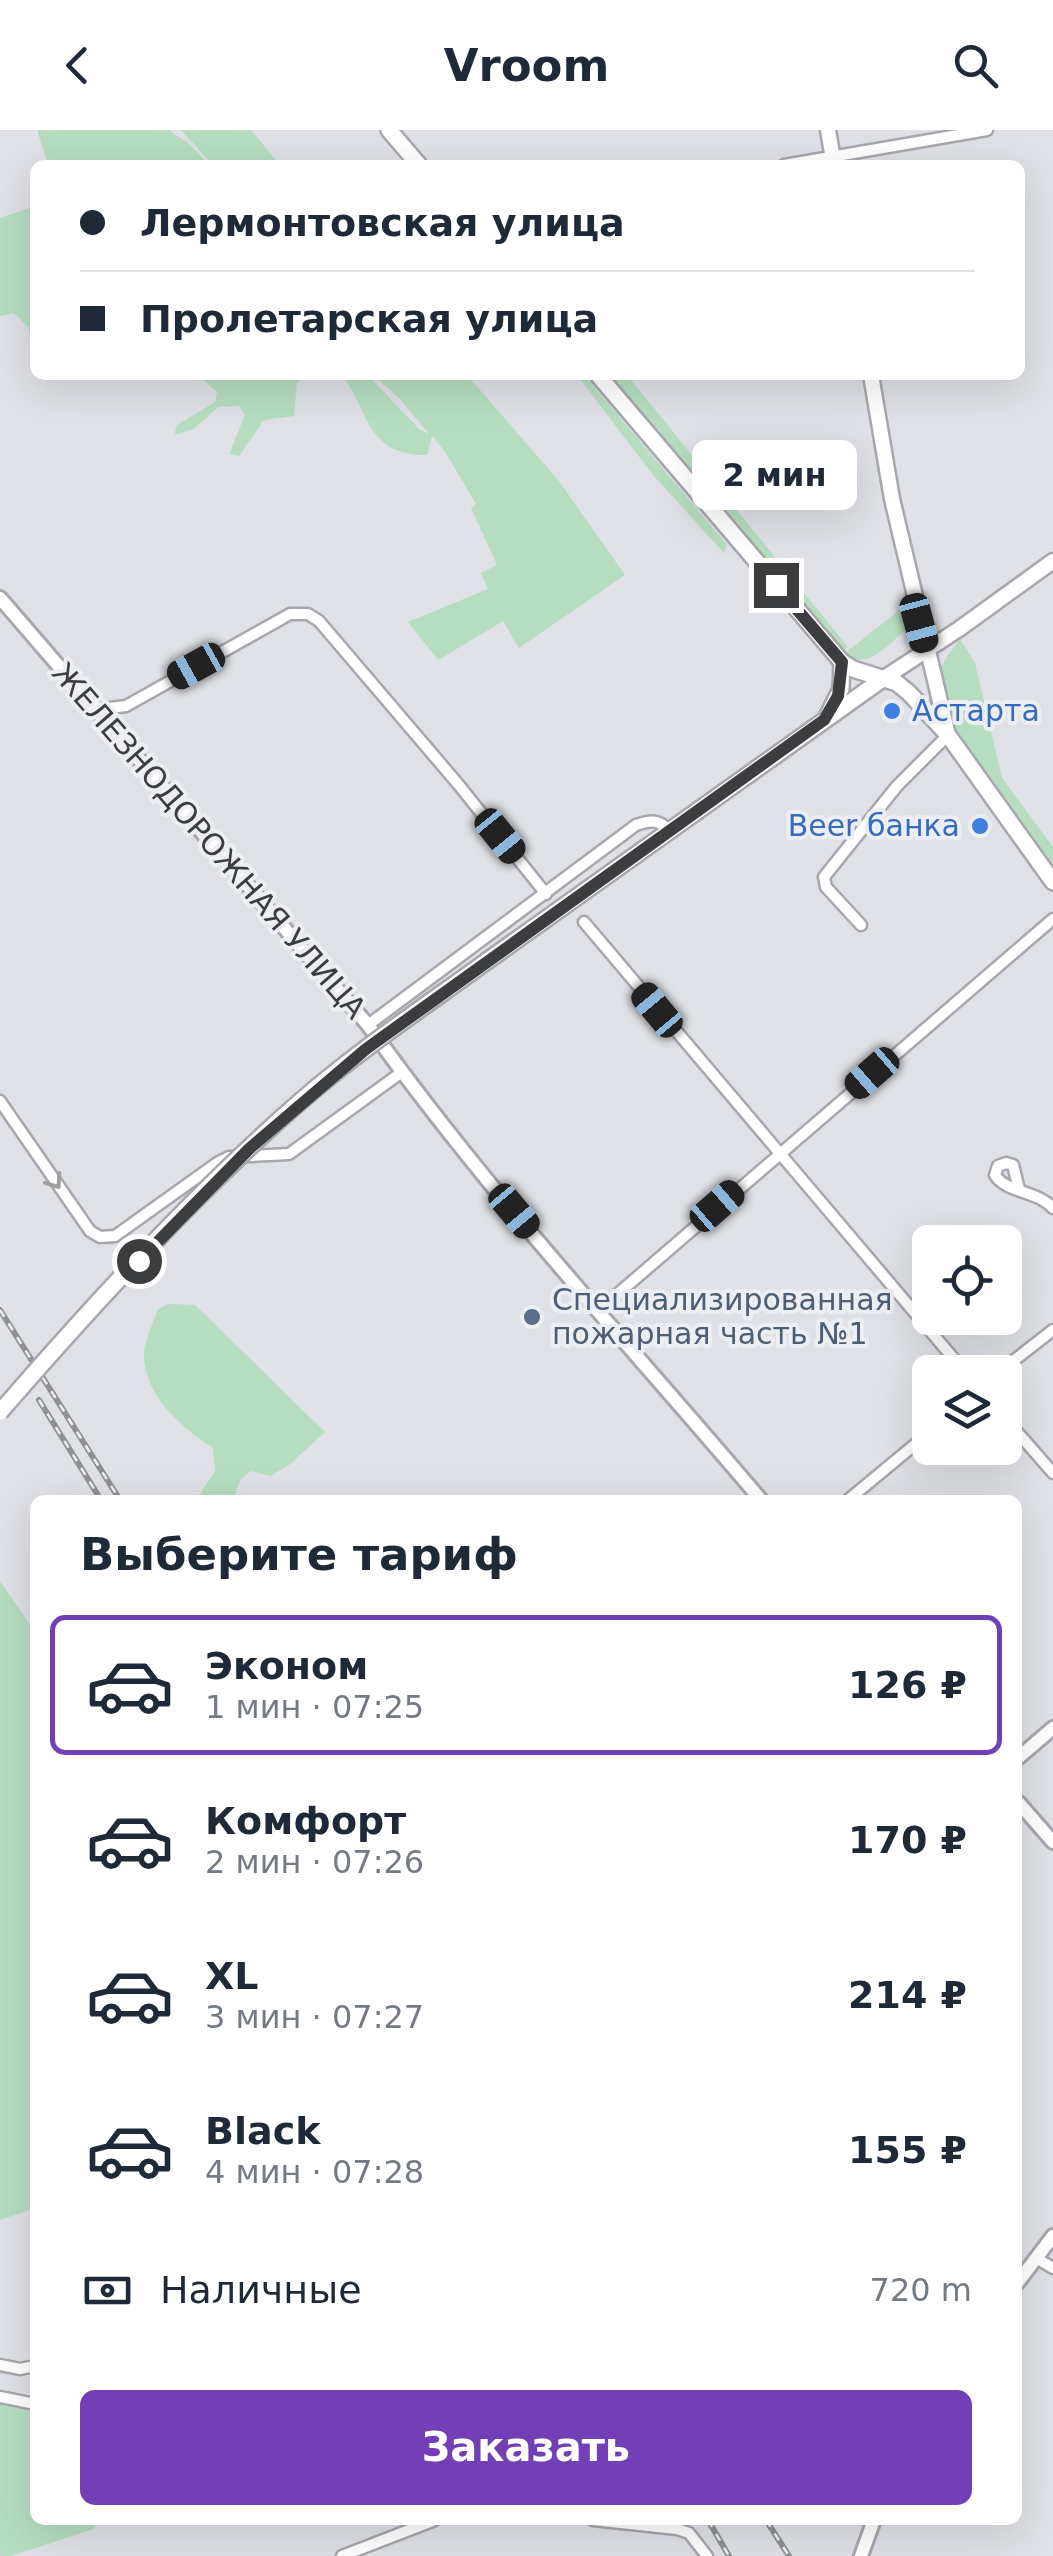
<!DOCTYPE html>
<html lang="ru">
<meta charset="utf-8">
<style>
:root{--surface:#fff;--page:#f2f2f3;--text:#1f2937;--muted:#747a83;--line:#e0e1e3;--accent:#733fb6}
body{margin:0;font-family:"DejaVu Sans",sans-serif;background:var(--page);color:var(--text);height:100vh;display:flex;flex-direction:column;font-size:38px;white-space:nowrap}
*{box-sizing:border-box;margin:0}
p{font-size:32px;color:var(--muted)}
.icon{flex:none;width:55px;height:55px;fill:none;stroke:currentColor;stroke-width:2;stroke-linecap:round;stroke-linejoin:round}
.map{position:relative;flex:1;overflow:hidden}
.side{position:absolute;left:30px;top:1365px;width:992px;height:1030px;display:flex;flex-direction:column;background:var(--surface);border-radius:15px;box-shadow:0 10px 40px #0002}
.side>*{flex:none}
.banner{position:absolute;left:30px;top:30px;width:995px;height:220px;border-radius:15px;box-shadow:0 10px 40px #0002;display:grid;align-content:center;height:220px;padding:0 50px;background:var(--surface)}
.buttons{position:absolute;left:912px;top:1095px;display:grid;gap:20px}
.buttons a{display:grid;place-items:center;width:110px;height:110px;border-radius:15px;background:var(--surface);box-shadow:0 10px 40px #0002;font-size:50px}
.end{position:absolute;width:45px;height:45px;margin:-22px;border:12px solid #3c3d3f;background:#fff;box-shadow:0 0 0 5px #fff}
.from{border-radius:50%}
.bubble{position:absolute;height:70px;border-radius:15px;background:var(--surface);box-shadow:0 10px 40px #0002;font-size:32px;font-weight:700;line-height:70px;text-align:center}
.car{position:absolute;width:30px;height:60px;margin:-30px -15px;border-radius:12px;box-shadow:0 0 8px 2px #0007;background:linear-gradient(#222 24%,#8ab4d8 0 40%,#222 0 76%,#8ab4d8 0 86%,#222 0)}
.banner b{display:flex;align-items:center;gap:35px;height:95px;font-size:38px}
.banner b+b{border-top:2px solid var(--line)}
.banner i{width:25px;height:25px;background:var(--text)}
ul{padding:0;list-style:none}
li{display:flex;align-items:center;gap:30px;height:140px;margin:0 20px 15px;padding:0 30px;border:5px solid transparent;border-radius:15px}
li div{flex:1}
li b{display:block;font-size:38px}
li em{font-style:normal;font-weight:700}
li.active{border-color:var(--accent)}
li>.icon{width:90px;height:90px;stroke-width:1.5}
h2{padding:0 50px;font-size:45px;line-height:120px}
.pay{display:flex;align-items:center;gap:25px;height:110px;padding:0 50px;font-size:38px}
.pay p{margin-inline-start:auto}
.button{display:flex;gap:20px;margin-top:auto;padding:20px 50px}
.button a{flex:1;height:115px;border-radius:15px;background:var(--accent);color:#fff;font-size:40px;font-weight:700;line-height:115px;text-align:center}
header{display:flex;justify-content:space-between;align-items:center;height:130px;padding:0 50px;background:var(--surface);font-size:45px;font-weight:700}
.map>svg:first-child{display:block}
.green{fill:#b6ddc0}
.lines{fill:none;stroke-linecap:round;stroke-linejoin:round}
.minor-casing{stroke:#a6a8ad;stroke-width:15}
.tertiary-casing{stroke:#a6a8ad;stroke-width:18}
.secondary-casing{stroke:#a6a8ad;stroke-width:19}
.primary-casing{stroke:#a6a8ad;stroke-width:20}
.minor{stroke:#fff;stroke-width:10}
.tertiary{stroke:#fff;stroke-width:12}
.secondary{stroke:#fff;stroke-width:14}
.primary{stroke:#fff;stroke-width:15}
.rail-casing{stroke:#8f9094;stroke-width:6}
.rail{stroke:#eceef3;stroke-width:2.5;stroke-dasharray:8;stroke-linecap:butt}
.primary-bridge-casing{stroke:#a6a8ad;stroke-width:20;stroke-linecap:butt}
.primary-bridge{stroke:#fff;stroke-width:15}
.oneway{stroke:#9e9e9f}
.route{stroke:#3c3d3f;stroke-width:12}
.shop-dot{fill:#3f7fe0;stroke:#eceef3;stroke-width:4}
.service-dot{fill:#5c6f8a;stroke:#eceef3;stroke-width:4}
.labels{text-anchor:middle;stroke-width:8;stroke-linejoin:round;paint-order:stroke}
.shop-label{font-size:30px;fill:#366cbe;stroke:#eceef3;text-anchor:start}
.street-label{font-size:30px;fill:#3c3d3f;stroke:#eceef3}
.service-label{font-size:30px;fill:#4e5e75;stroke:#eceef3;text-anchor:start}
</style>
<header><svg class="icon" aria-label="back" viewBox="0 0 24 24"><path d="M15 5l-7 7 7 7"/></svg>Vroom<svg class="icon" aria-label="search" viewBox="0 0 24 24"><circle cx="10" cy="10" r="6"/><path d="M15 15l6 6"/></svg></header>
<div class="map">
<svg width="1053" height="2426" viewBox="0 0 1053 2426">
<rect width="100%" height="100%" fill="#dfe1e6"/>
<!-- green -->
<g class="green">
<path d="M37 0H168L187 12 210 35H48Z"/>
<path d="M181 0H251L280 35H213Z"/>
<path d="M35 76V213L28 197 14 183 0 186V88Z"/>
<path d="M198 245H306L297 253 294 286 264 290 239 326 229 324 245 285 239 276 218 277 194 299 174 305 177 295 215 272 217 262Z"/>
<path d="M342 245H368L420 300 429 304 400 269 373 245H467L559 351 625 445 519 518 503 491 438 530 408 492 488 459 481 443 497 435 471 378 476 374 445 322 432 306 427 325C365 325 370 282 342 245Z"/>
<path d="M577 245H584L727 415 724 423 653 345Z"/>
<path d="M605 245H627L848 517 842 522Z"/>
<path d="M902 478 906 499C889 514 868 541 844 524Z"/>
<path d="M960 509 975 533 1002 648 1053 717V735C1019 691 941 606 939 551 938 535 952 521 960 509Z"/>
<path d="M168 1174 195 1175 325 1302 289 1335 270 1346 251 1341 240 1350 233 1370H196L215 1341 213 1318C182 1298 144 1266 144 1225 144 1211 153 1194 158 1179Z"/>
<path d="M0 1451 35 1502V2078L0 2090Z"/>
<path d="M0 2275 35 2282V2390H97L94 2399 11 2426H0Z"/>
</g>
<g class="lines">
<defs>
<g id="minor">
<path d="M784 35 987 0"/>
<path d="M92 575 102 579 126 576 290 484H308L319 491 458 654 546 764"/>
<path d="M584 792 965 1242"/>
<path d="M861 795 826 757 824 747 897 656 948 605"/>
<path d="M368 895 636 695C650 690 658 689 669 700"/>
<path d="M0 971 90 1101 100 1107 115 1106 217 1033 229 1027 289 1024 402 942"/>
<path d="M1019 1059 1013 1035 1006 1033 998 1036 995 1045C1006 1063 1036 1060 1053 1078"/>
<path d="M599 1180 1053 789"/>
<path d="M999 1242 1053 1200"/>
<path d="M1005 1288 1053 1343"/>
<path d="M848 1370 930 1302"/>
<path d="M1036 2128 1053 2138"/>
<path d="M0 2235 20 2239 35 2236"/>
<path d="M0 2267 35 2274"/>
<path d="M593 2390 677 2399 689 2403 707 2426"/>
<path d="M342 2426 435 2390"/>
</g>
<g id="tertiary">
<path d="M0 468 368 895C487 1062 629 1214 761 1370"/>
<path d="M1018 1628 1053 1598"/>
<path d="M1018 1672 1053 1712"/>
<path d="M1018 2152 1053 2106"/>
<path d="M861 2426 874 2390"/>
</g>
<g id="secondary">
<path d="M828 0 834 35"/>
<path d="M871 245 892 369 948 605"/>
<path d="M884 548 959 499 1053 431"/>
</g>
<g id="primary">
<path d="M389 0 419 35"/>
<path d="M598 245 842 532 853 539 897 553 909 563 948 605 1053 752"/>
<path d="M828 585 841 559 842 532"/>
<path d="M487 831 884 548"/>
</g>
</defs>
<!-- minor casing -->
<use href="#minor" class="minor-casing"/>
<!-- tertiary casing -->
<use href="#tertiary" class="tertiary-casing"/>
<!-- secondary casing -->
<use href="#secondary" class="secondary-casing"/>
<!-- primary casing -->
<use href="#primary" class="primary-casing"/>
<!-- minor -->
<use href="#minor" class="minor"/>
<!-- tertiary -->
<use href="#tertiary" class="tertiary"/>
<!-- secondary -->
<use href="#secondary" class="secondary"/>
<!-- primary -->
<use href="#primary" class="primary"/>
<defs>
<g id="rail">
<path d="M0 1180 120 1370"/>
<path d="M39 1270 101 1370"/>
<path d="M708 2390 729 2426"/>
<path d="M766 2390 789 2426"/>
</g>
</defs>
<!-- rail casing -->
<use href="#rail" class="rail-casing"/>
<!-- rail -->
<use href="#rail" class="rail"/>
<defs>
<path id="primary-bridge" d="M0 1282C92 1176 197 1061 303 969 361 919 425 876 487 831"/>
</defs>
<!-- primary-bridge casing -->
<use href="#primary-bridge" class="primary-bridge-casing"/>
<!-- primary-bridge -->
<use href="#primary-bridge" class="primary-bridge"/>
</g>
<!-- one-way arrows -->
<defs><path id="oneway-chevron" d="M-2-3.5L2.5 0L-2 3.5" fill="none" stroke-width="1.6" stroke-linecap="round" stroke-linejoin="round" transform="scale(2.5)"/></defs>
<use class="oneway" href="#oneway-chevron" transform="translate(55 1052) rotate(55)"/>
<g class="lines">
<!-- route -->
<path class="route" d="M139 1131 249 1019 366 919 824 590 838 566 842 532 776 455"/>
</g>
<!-- markers -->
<g class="shop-dot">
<circle cx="892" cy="581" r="10"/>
<circle cx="980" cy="696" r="10"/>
</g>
<circle class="service-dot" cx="532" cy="1187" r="10"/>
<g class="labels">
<!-- shop labels -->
<g class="shop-label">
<text x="912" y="591">Астарта</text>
<text x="960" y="706" text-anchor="end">Beer банка</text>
</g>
<!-- street labels -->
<g class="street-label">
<text transform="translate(209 711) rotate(49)" y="10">ЖЕЛЕЗНОДОРОЖНАЯ УЛИЦА</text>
</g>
<!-- service labels -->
<g class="service-label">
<text x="552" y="1180">Специализированная<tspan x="552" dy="34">пожарная часть №1</tspan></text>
</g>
</g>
</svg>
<div class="buttons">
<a><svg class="icon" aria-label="locate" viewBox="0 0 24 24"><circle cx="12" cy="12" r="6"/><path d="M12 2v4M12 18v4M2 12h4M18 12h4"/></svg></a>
<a><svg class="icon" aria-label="layers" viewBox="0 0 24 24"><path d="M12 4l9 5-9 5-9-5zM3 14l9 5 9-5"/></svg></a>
</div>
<i class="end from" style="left:139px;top:1131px"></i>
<i class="end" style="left:776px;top:455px"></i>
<div class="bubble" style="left:692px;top:310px;width:165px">2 мин</div>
<i class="car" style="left:919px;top:493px;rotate:165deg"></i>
<i class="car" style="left:196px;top:536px;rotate:241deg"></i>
<i class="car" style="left:500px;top:706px;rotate:141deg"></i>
<i class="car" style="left:657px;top:880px;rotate:320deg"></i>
<i class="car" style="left:872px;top:943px;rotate:229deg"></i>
<i class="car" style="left:717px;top:1076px;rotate:49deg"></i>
<i class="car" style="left:514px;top:1081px;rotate:140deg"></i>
<div class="banner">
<b><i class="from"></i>Лермонтовская улица</b>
<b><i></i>Пролетарская улица</b>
</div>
<section class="side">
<h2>Выберите тариф</h2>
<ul>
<li class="active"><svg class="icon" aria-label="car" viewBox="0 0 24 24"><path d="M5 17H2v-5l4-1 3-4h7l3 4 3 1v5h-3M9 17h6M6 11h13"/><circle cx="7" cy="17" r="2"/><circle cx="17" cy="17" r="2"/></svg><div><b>Эконом</b><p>1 мин · 07:25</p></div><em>126 ₽</em></li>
<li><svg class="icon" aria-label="car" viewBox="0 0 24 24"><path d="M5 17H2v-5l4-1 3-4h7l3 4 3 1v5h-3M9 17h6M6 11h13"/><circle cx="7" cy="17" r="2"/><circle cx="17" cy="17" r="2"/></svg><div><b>Комфорт</b><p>2 мин · 07:26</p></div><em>170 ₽</em></li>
<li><svg class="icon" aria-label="car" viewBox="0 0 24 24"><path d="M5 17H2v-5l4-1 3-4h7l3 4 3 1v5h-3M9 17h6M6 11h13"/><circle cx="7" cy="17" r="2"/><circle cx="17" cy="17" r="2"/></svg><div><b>XL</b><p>3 мин · 07:27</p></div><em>214 ₽</em></li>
<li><svg class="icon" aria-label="car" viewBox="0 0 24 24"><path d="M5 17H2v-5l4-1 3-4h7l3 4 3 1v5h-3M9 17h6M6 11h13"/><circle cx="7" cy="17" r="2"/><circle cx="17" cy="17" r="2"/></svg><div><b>Black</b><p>4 мин · 07:28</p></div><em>155 ₽</em></li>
</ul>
<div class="pay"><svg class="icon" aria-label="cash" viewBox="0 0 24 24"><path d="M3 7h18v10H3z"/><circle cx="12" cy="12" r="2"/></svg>Наличные<p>720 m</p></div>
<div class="button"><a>Заказать</a></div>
</section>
</div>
